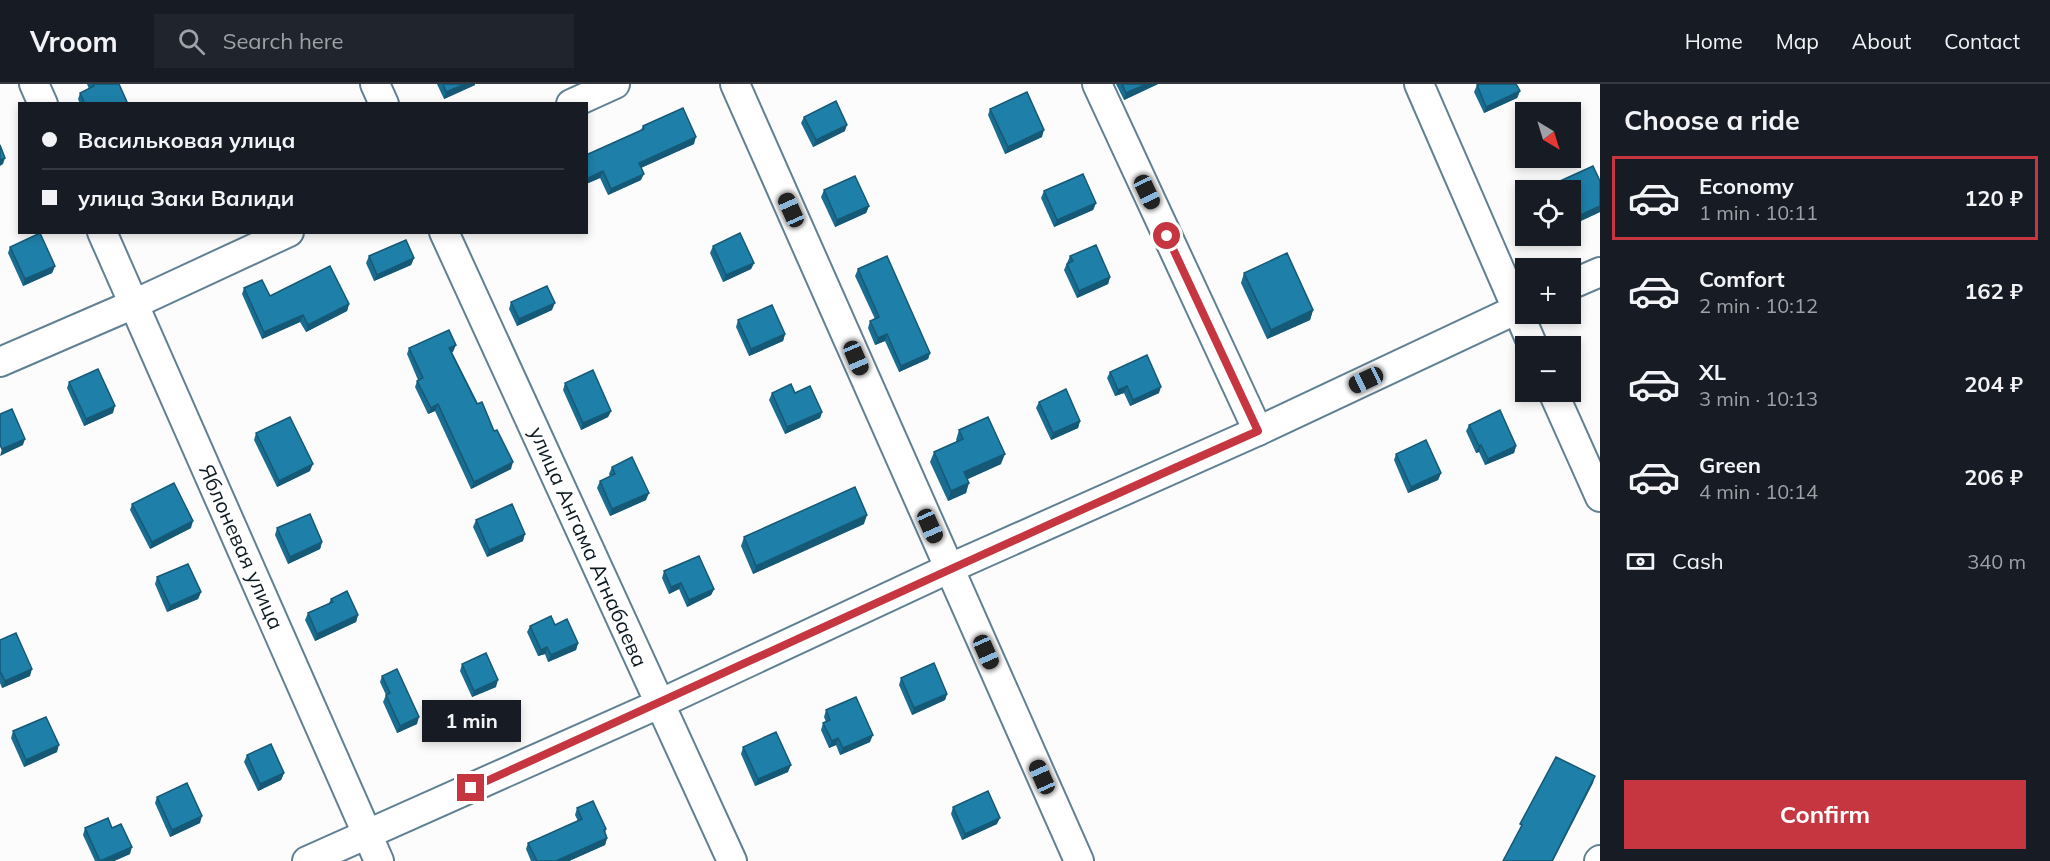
<!DOCTYPE html>
<meta charset="utf-8">
<style>
:root{--surface:#171b24;--page:#20242c;--text:#f1f3f6;--muted:#9ea1a6;--line:#363941;--accent:#c63640}
body{margin:0;font-family:Mulish,sans-serif;background:var(--page);color:var(--text);height:100vh;display:flex;flex-direction:column;font-size:22px;white-space:nowrap}
*{box-sizing:border-box;margin:0}
p{font-size:20px;color:var(--muted)}
.icon{flex:none;width:33px;height:33px;fill:none;stroke:currentColor;stroke-width:2;stroke-linecap:round;stroke-linejoin:round}
.map{position:relative;flex:1;overflow:hidden}
.panel{display:flex;flex-direction:column;background:var(--surface);width:450px}
.panel>*{flex:none}
.hud{position:absolute;left:18px;top:18px;width:570px;height:132px;border-radius:0px;box-shadow:0 3px 9px #0003;display:grid;align-content:center;height:132px;padding:0 24px;background:var(--surface)}
.needle{width:39px;rotate:142deg}
.tools{position:absolute;left:1515px;top:18px;display:grid;gap:12px}
.tools a{display:grid;place-items:center;width:66px;height:66px;border-radius:0px;background:var(--surface);box-shadow:0 3px 9px #0003;font-size:30px}
.end{position:absolute;width:27px;height:27px;margin:-14px;border:8px solid #c63640;background:#fff;box-shadow:0 0 0 3px #fff}
.from{border-radius:50%}
.bubble{position:absolute;height:42px;border-radius:0px;background:var(--surface);box-shadow:0 3px 9px #0003;font-size:20px;font-weight:700;line-height:42px;text-align:center}
.car{position:absolute;width:18px;height:36px;margin:-18px -9px;border-radius:8px;box-shadow:0 0 4px 2px #0007;background:linear-gradient(#222 24%,#8ab4d8 0 40%,#222 0 76%,#8ab4d8 0 86%,#222 0)}
.hud b{display:flex;align-items:center;gap:21px;height:57px;font-size:22px}
.hud b+b{border-top:2px solid var(--line)}
.hud i{width:15px;height:15px;background:var(--text)}
ul{padding:0;list-style:none}
li{display:flex;align-items:center;gap:18px;height:84px;margin:0 12px 9px;padding:0 12px;border:3px solid transparent;border-radius:0px}
li div{flex:1}
li b{display:block;font-size:22px}
li em{font-style:normal;font-weight:700}
li.selected{border-color:var(--accent)}
li>.icon{width:54px;height:54px;stroke-width:1.5}
h2{padding:0 24px;font-size:27px;line-height:72px}
.pay{display:flex;align-items:center;gap:15px;height:66px;padding:0 24px;font-size:22px}
.pay p{margin-inline-start:auto}
.primary-button{display:flex;gap:12px;margin-top:auto;padding:12px 24px}
.primary-button a{flex:1;height:69px;border-radius:0px;background:var(--accent);color:#fff;font-size:24px;font-weight:700;line-height:69px;text-align:center}
header{display:flex;align-items:center;gap:36px;box-sizing:border-box;height:84px;padding:0 30px;background:var(--surface);border-bottom:2px solid var(--line)}
header strong{font-size:28px}
nav{display:flex;gap:33px;margin-inline-start:auto;font-size:21px}
.search{width:420px;height:54px;background:var(--page);display:flex;align-items:center;gap:15px;box-sizing:border-box;padding:0 21px;border-radius:0px;color:var(--muted);font-size:22px}
main{display:flex;flex:1;min-height:0}
.map>svg:first-child{display:block}
.lines{fill:none;stroke-linecap:round;stroke-linejoin:round}
.minor-casing{stroke:#608193;stroke-width:32}
.minor{stroke:#fff;stroke-width:28}
.wall{fill:#1a6d90}
.shaded-wall{fill:#155976}
.building{fill:#1e7fa8;stroke:#155976;stroke-width:1.5}
.route{stroke:#c63640;stroke-width:8}
.labels{text-anchor:middle;stroke-width:4.5;stroke-linejoin:round;paint-order:stroke}
.street-label{font-size:21px;fill:#0c1a21;stroke:#fff}
</style>
<header>
<strong>Vroom</strong>
<div class="search"><svg class="icon" aria-label="search" viewBox="0 0 24 24"><circle cx="10" cy="10" r="6"/><path d="M15 15l6 6"/></svg>Search here</div>
<nav><a>Home</a><a>Map</a><a>About</a><a>Contact</a></nav>
</header>
<main>
<div class="map">
<svg width="1600" height="777" viewBox="0 0 1600 777">
<rect width="100%" height="100%" fill="#fcfcfc"/>
<g class="lines">
<defs>
<g id="minor">
<path d="M34 0 43 20"/>
<path d="M375 0 384 20"/>
<path d="M735 0 1079 777"/>
<path d="M1097 0 1258 347"/>
<path d="M1419 0 1533 262"/>
<path d="M571 20 615 0"/>
<path d="M102 148 379 777"/>
<path d="M444 148 732 777"/>
<path d="M1570 201 1600 188"/>
<path d="M0 278 134 220 289 148"/>
<path d="M1553 308 1600 413"/>
<path d="M307 777 659 620 948 485 1258 347 1526 221"/>
<path d="M1599 777 1600 776"/>
</g>
</defs>
<!-- minor casing -->
<use href="#minor" class="minor-casing"/>
<!-- minor -->
<use href="#minor" class="minor"/>
</g>
<!-- wall -->
<g class="wall">
<path d="M87 0H119L126 20H80L78 15 80 9 89 5Z"/>
<path d="M437 0H475V1L444 15Z"/>
<path d="M1116 0H1158L1124 16Z"/>
<path d="M1477 1 1520 7 1517 14 1484 29 1474 8Z"/>
<path d="M990 25 1042 53 1005 70 988 31Z"/>
<path d="M804 33 845 47 813 63 801 39Z"/>
<path d="M643 42 694 60 641 84V96L608 111 600 94 586 100 641 46Z"/>
<path d="M1600 97V128L1572 141 1570 139V106H1556L1555 105 1558 98Z"/>
<path d="M824 106 869 122 866 129 835 143 821 113Z"/>
<path d="M1044 107 1096 119 1093 126 1054 143 1041 114Z"/>
<path d="M713 162 754 179 751 185 723 198 710 169Z"/>
<path d="M10 163 55 182 52 189 23 202 8 169Z"/>
<path d="M369 172 414 174 411 181 374 197 366 179Z"/>
<path d="M1070 172 1110 193 1108 200 1077 214 1064 186Z"/>
<path d="M858 185 930 269 928 275 899 288 885 257 875 261 868 244 870 237 875 235 855 192Z"/>
<path d="M1244 189 1313 226 1310 236 1267 255 1241 199Z"/>
<path d="M244 204 270 212 349 220 347 227 306 248 300 238 262 255 242 210Z"/>
<path d="M511 218 552 226 517 242 509 225Z"/>
<path d="M738 236 785 250 783 257 749 272 736 243Z"/>
<path d="M409 264 453 268H452L511 385 471 405 435 327 428 330 415 303 417 297 418 296 407 270Z"/>
<path d="M1110 288 1159 309 1130 322 1124 309 1115 312 1107 294Z"/>
<path d="M69 298 113 329 84 342 67 304Z"/>
<path d="M565 299 611 327 608 333 581 346 563 306Z"/>
<path d="M772 309H795L822 328 820 334 785 350 769 316Z"/>
<path d="M1039 318 1080 337 1078 344 1051 356 1036 324Z"/>
<path d="M1469 341 1516 362 1514 369 1485 381 1479 368 1476 369 1466 347Z"/>
<path d="M959 346 1001 380 968 395 966 409 948 417 930 378 934 368 957 358 956 356Z"/>
<path d="M256 349 310 387 277 403 254 356Z"/>
<path d="M1396 370 1441 389 1438 396 1408 409 1394 376Z"/>
<path d="M612 383 646 416 610 432 597 404 600 397 610 393 609 390Z"/>
<path d="M132 420 191 444 150 465 130 426Z"/>
<path d="M476 436 523 457 487 473 473 443Z"/>
<path d="M864 440 753 490 741 462 744 453Z"/>
<path d="M277 444 322 458 320 465 288 480 275 451Z"/>
<path d="M664 487 714 505 711 511 687 523 679 505 669 510 662 494Z"/>
<path d="M157 493 201 508 198 515 167 528 155 500Z"/>
<path d="M331 515 358 531 356 538 315 557 305 536 308 529 329 519Z"/>
<path d="M555 541 578 559 576 566 548 578 545 570 538 572 527 548 530 542Z"/>
<path d="M0 556 30 592 2 604 0 599Z"/>
<path d="M462 580 496 603 472 613 460 587Z"/>
<path d="M382 592 417 640 397 649 383 618 386 611 380 598Z"/>
<path d="M901 594 947 610 945 616 912 631 899 601Z"/>
<path d="M826 626 870 658 840 671 836 661 829 664 821 646 823 639 826 638 824 633Z"/>
<path d="M13 647 57 668 24 683 11 654Z"/>
<path d="M743 663 788 688 755 702 741 670Z"/>
<path d="M247 671 284 689 281 696 258 707 244 678Z"/>
<path d="M157 713 200 739 170 753 155 719Z"/>
<path d="M953 723 997 740 962 756 951 730Z"/>
<path d="M577 724 606 745 605 749 607 754 605 761 569 777H531L526 765 528 759 578 737 575 731Z"/>
<path d="M85 744H112L130 770 114 777H95L83 751Z"/>
</g>
<!-- shaded-wall -->
<g class="shaded-wall">
<path d="M465 0H475V1L444 15 446 8Z"/>
<path d="M1146 0H1158L1124 16 1126 9Z"/>
<path d="M1520 7 1517 14 1484 29 1486 23Z"/>
<path d="M847 41 845 47 813 63 816 56Z"/>
<path d="M1044 46 1042 53 1005 70 1008 63Z"/>
<path d="M696 53 694 60 636 86 639 79Z"/>
<path d="M5 74 3 80 0 82V76Z"/>
<path d="M603 87 600 94 586 100V95Z"/>
<path d="M644 90 641 96 608 111 611 105Z"/>
<path d="M1096 119 1093 126 1054 143 1057 136Z"/>
<path d="M869 122 866 129 835 143 837 136Z"/>
<path d="M1600 122V128L1572 141 1574 134Z"/>
<path d="M414 174 411 181 374 197 377 191Z"/>
<path d="M754 179 751 185 723 198 726 191Z"/>
<path d="M55 182 52 189 23 202 25 195Z"/>
<path d="M1110 193 1108 200 1077 214 1079 207Z"/>
<path d="M555 219 552 226 517 242 519 235Z"/>
<path d="M349 220 347 227 306 248 308 241Z"/>
<path d="M1313 226 1310 236 1267 255 1271 246Z"/>
<path d="M303 231 300 238 262 255 264 248Z"/>
<path d="M785 250 783 257 749 272 751 265Z"/>
<path d="M887 250 885 257 875 261 878 254Z"/>
<path d="M456 261 453 268 447 271 449 264Z"/>
<path d="M930 269 928 275 899 288 901 282Z"/>
<path d="M1127 302 1124 309 1115 312 1118 306Z"/>
<path d="M1161 303 1159 309 1130 322 1133 316Z"/>
<path d="M438 320 435 327 428 330 431 324Z"/>
<path d="M115 322 113 329 84 342 86 335Z"/>
<path d="M611 327 608 333 581 346 583 339Z"/>
<path d="M822 328 820 334 785 350 787 343Z"/>
<path d="M1080 337 1078 344 1051 356 1053 349Z"/>
<path d="M25 355 23 361 0 372 2 365Z"/>
<path d="M1481 361 1479 368 1476 369 1479 362Z"/>
<path d="M1516 362 1514 369 1485 381 1488 375Z"/>
<path d="M1005 370 1001 380 961 398 964 388Z"/>
<path d="M513 378 511 385 471 405 474 398Z"/>
<path d="M313 380 310 387 277 403 279 397Z"/>
<path d="M1441 389 1438 396 1408 409 1411 403Z"/>
<path d="M969 399 966 409 948 417 951 407Z"/>
<path d="M649 409 646 416 610 432 612 425Z"/>
<path d="M867 431 864 440 753 490 756 482Z"/>
<path d="M193 437 191 444 150 465 152 458Z"/>
<path d="M525 450 523 457 487 473 489 466Z"/>
<path d="M322 458 320 465 288 480 290 473Z"/>
<path d="M681 499 679 505 669 510 671 503Z"/>
<path d="M714 505 711 511 687 523 689 516Z"/>
<path d="M201 508 198 515 167 528 170 522Z"/>
<path d="M358 531 356 538 315 557 317 550Z"/>
<path d="M578 559 576 566 548 578 551 571Z"/>
<path d="M547 563 545 570 538 572 541 566Z"/>
<path d="M32 585 30 592 2 604 5 597Z"/>
<path d="M498 596 496 603 472 613 474 607Z"/>
<path d="M947 610 945 616 912 631 914 624Z"/>
<path d="M419 633 417 640 397 649 400 642Z"/>
<path d="M873 651 870 658 840 671 843 664Z"/>
<path d="M838 654 836 661 829 664 832 657Z"/>
<path d="M59 661 57 668 24 683 26 676Z"/>
<path d="M791 681 788 688 755 702 758 695Z"/>
<path d="M284 689 281 696 258 707 260 700Z"/>
<path d="M1595 692 1593 699 1553 777H1552Z"/>
<path d="M202 732 200 739 170 753 172 746Z"/>
<path d="M1000 734 997 740 962 756 965 750Z"/>
<path d="M607 754 605 761 569 777H556Z"/>
<path d="M132 763 130 770 114 777H102Z"/>
</g>
<!-- building -->
<g class="building">
<path d="M93 0H119L127 18 124 20H85L80 9 94 2Z"/>
<path d="M443 0H465L446 8Z"/>
<path d="M1122 0H1146L1126 9Z"/>
<path d="M1480 0H1516L1520 7 1486 23 1477 1Z"/>
<path d="M1027 8 1044 46 1008 63 990 25Z"/>
<path d="M836 17 847 41 816 56 804 33Z"/>
<path d="M683 24 696 53 639 79 644 90 611 105 603 87 586 95V71L644 45 643 42Z"/>
<path d="M0 61 5 74 0 76Z"/>
<path d="M1593 82 1600 97V122L1574 134 1570 127V106H1561L1558 98Z"/>
<path d="M1083 90 1096 119 1057 136 1044 107Z"/>
<path d="M855 92 869 122 837 136 824 106Z"/>
<path d="M40 149 55 182 25 195 10 163Z"/>
<path d="M740 149 754 179 726 191 713 162Z"/>
<path d="M406 156 414 174 377 191 369 172Z"/>
<path d="M1096 161 1110 193 1079 207 1067 180 1073 177 1070 172Z"/>
<path d="M1287 169 1313 226 1271 246 1244 189Z"/>
<path d="M887 172 930 269 901 282 887 250 878 254 870 237 879 233 858 185Z"/>
<path d="M330 182 349 220 308 241 303 231 264 248 244 204 262 196 270 212Z"/>
<path d="M547 202 555 219 519 235 511 218Z"/>
<path d="M772 221 785 250 751 265 738 236Z"/>
<path d="M449 246 456 261 449 264 477 320 482 318 494 347 497 346 513 378 474 398 438 320 431 324 417 297 423 294 409 264Z"/>
<path d="M1147 271 1161 303 1133 316 1127 302 1118 306 1110 288Z"/>
<path d="M98 285 115 322 86 335 69 298Z"/>
<path d="M593 286 611 327 583 339 565 299Z"/>
<path d="M791 300 795 309 810 302 822 328 787 343 772 309Z"/>
<path d="M1066 305 1080 337 1053 349 1039 318Z"/>
<path d="M12 325 25 355 2 365 0 361V330Z"/>
<path d="M1500 326 1516 362 1488 375 1481 361 1479 362 1469 341Z"/>
<path d="M290 333 313 380 279 397 256 349Z"/>
<path d="M988 333 1005 370 964 388 969 399 951 407 934 368 963 355 959 346Z"/>
<path d="M1426 356 1441 389 1411 403 1396 370Z"/>
<path d="M632 373 649 409 612 425 600 397 615 390 612 383Z"/>
<path d="M174 399 193 437 152 458 132 420Z"/>
<path d="M855 403 867 431 756 482 744 453Z"/>
<path d="M512 420 525 450 489 466 476 436Z"/>
<path d="M310 430 322 458 290 473 277 444Z"/>
<path d="M699 472 714 505 689 516 681 499 671 503 664 487Z"/>
<path d="M188 480 201 508 170 522 157 493Z"/>
<path d="M347 507 358 531 317 550 308 529 333 518 331 515Z"/>
<path d="M551 532 555 541 567 535 578 559 551 571 547 563 541 566 530 542Z"/>
<path d="M16 549 32 585 5 597 0 587V556Z"/>
<path d="M486 569 498 596 474 607 462 580Z"/>
<path d="M934 579 947 610 914 624 901 594Z"/>
<path d="M397 585 419 633 400 642 386 611 390 609 382 592Z"/>
<path d="M856 613 873 651 843 664 838 654 832 657 823 639 830 636 826 626Z"/>
<path d="M46 633 59 661 26 676 13 647Z"/>
<path d="M776 648 791 681 758 695 743 663Z"/>
<path d="M271 660 284 689 260 700 247 671Z"/>
<path d="M1556 673 1595 692 1552 777H1503L1522 741 1520 740Z"/>
<path d="M187 699 202 732 172 746 157 713Z"/>
<path d="M988 707 1000 734 965 750 953 723Z"/>
<path d="M593 717 606 745 604 746 607 754 556 777H537L528 759 582 735 577 724Z"/>
<path d="M108 734 112 744 121 740 132 763 100 777 85 744Z"/>
</g>
<g class="lines">
<!-- route -->
<path class="route" d="M471 704C734 585 995 463 1258 347L1167 152"/>
</g>
<g class="labels">
<!-- street labels -->
<g class="street-label">
<text transform="translate(241 463) rotate(66)" y="7">Яблоневая улица</text>
<text transform="translate(588 463) rotate(66)" y="7">улица Ангама Атнабаева</text>
</g>
</g>
</svg>
<div class="tools">
<a><svg class="needle" viewBox="-14 -14 28 28"><path d="M0-13l5 13h-10z" fill="#e53935"/><path d="M0 13l5-13h-10z" fill="#9ea1a6"/></svg></a>
<a><svg class="icon" aria-label="locate" viewBox="0 0 24 24"><circle cx="12" cy="12" r="6"/><path d="M12 2v4M12 18v4M2 12h4M18 12h4"/></svg></a>
<a>+</a>
<a>−</a>
</div>
<i class="end from" style="left:1167px;top:152px"></i>
<i class="end" style="left:471px;top:704px"></i>
<div class="bubble" style="left:422px;top:616px;width:99px">1 min</div>
<i class="car" style="left:1147px;top:108px;rotate:155deg"></i>
<i class="car" style="left:791px;top:126px;rotate:336deg"></i>
<i class="car" style="left:856px;top:274px;rotate:157deg"></i>
<i class="car" style="left:1366px;top:296px;rotate:245deg"></i>
<i class="car" style="left:930px;top:442px;rotate:156deg"></i>
<i class="car" style="left:986px;top:568px;rotate:156deg"></i>
<i class="car" style="left:1042px;top:693px;rotate:336deg"></i>
<div class="hud">
<b><i class="from"></i>Васильковая улица</b>
<b><i></i>улица Заки Валиди</b>
</div>
</div>
<section class="panel">
<h2>Choose a ride</h2>
<ul>
<li class="selected"><svg class="icon" aria-label="car" viewBox="0 0 24 24"><path d="M5 17H2v-5l4-1 3-4h7l3 4 3 1v5h-3M9 17h6M6 11h13"/><circle cx="7" cy="17" r="2"/><circle cx="17" cy="17" r="2"/></svg><div><b>Economy</b><p>1 min · 10:11</p></div><em>120 ₽</em></li>
<li><svg class="icon" aria-label="car" viewBox="0 0 24 24"><path d="M5 17H2v-5l4-1 3-4h7l3 4 3 1v5h-3M9 17h6M6 11h13"/><circle cx="7" cy="17" r="2"/><circle cx="17" cy="17" r="2"/></svg><div><b>Comfort</b><p>2 min · 10:12</p></div><em>162 ₽</em></li>
<li><svg class="icon" aria-label="car" viewBox="0 0 24 24"><path d="M5 17H2v-5l4-1 3-4h7l3 4 3 1v5h-3M9 17h6M6 11h13"/><circle cx="7" cy="17" r="2"/><circle cx="17" cy="17" r="2"/></svg><div><b>XL</b><p>3 min · 10:13</p></div><em>204 ₽</em></li>
<li><svg class="icon" aria-label="car" viewBox="0 0 24 24"><path d="M5 17H2v-5l4-1 3-4h7l3 4 3 1v5h-3M9 17h6M6 11h13"/><circle cx="7" cy="17" r="2"/><circle cx="17" cy="17" r="2"/></svg><div><b>Green</b><p>4 min · 10:14</p></div><em>206 ₽</em></li>
</ul>
<div class="pay"><svg class="icon" aria-label="cash" viewBox="0 0 24 24"><path d="M3 7h18v10H3z"/><circle cx="12" cy="12" r="2"/></svg>Cash<p>340 m</p></div>
<div class="primary-button"><a>Confirm</a></div>
</section>
</main>
